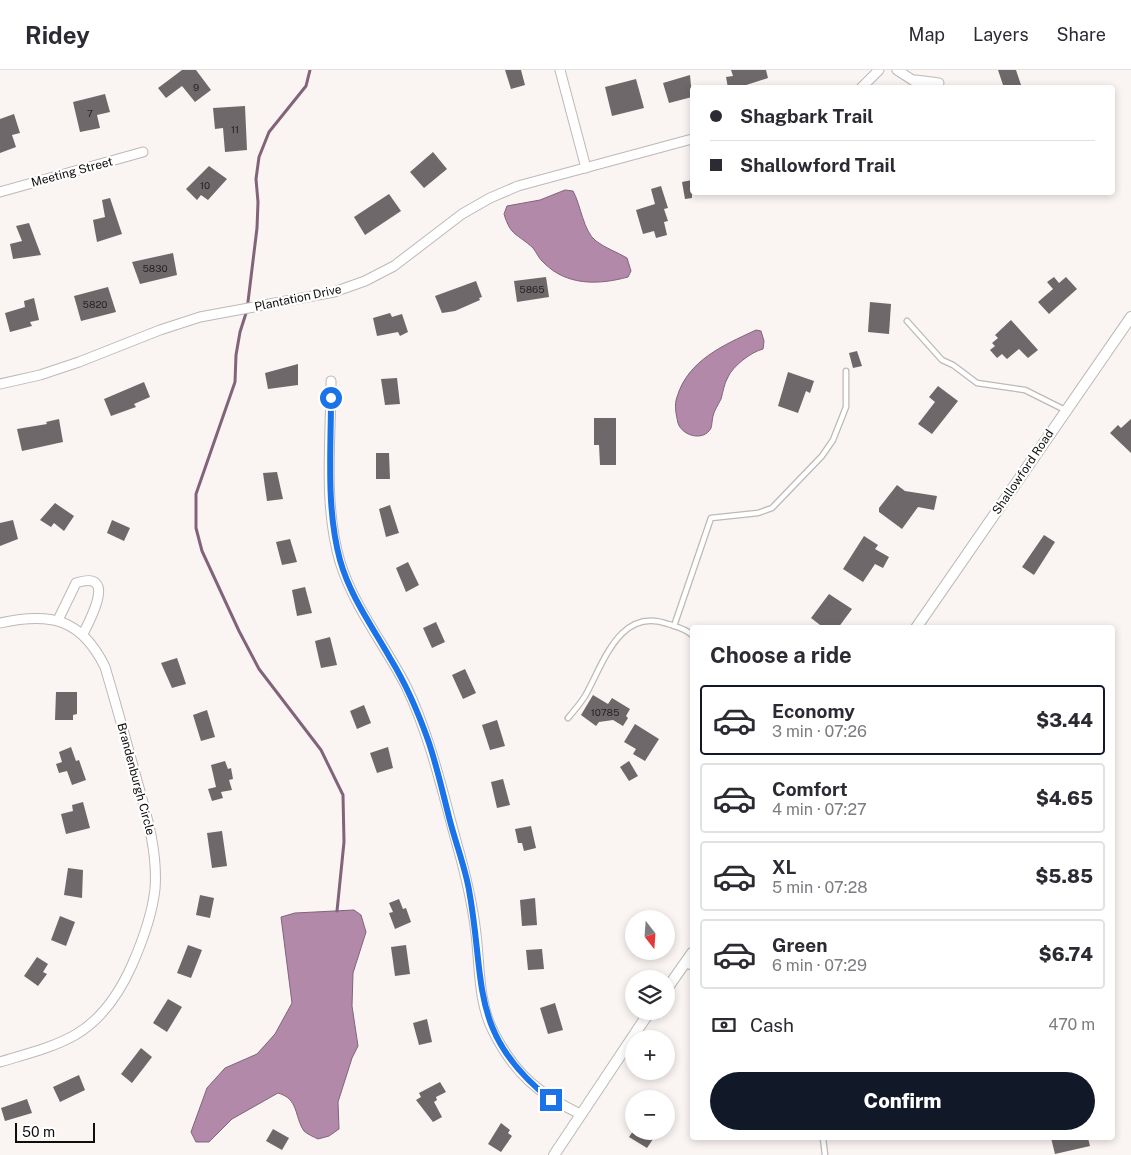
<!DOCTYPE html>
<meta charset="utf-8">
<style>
:root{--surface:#fff;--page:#f7f7f7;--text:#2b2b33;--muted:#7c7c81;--line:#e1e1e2;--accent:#111827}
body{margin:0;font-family:"Public Sans",sans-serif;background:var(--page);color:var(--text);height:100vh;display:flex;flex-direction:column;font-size:19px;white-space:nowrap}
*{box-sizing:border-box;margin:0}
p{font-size:16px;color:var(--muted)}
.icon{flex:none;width:28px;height:28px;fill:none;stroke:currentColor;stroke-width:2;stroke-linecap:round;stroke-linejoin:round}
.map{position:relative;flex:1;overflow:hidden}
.drawer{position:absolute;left:690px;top:555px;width:425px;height:515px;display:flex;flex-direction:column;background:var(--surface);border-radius:5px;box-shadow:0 2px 8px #0003}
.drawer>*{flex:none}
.guide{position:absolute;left:690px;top:15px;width:425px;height:110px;border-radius:5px;box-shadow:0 2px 8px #0003;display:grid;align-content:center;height:110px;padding:0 20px;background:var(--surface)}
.needle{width:32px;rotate:163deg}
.controls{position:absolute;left:625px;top:840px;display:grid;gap:10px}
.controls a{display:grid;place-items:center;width:50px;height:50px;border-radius:50%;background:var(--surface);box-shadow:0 2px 8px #0003;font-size:25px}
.scale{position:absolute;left:15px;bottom:12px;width:80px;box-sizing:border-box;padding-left:5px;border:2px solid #0f0d0d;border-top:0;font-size:14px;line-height:18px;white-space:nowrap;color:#0f0d0d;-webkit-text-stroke:4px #fff;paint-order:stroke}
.end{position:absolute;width:22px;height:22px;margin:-11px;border:6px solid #1a73e8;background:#fff;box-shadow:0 0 0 2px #fff}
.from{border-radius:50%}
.guide b{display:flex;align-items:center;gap:18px;height:48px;font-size:19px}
.guide b+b{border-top:1px solid var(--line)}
.guide i{width:12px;height:12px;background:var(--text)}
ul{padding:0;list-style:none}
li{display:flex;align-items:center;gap:15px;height:70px;margin:0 10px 8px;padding:0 10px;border:2px solid var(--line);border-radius:5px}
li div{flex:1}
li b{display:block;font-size:19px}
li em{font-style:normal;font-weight:800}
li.selected{border-color:var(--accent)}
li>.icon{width:45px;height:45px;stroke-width:1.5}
h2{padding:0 20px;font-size:22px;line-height:60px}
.pay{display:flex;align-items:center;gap:12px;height:55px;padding:0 20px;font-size:19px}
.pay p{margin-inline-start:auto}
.action{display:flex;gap:10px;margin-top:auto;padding:10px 20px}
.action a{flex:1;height:58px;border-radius:30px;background:var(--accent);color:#fff;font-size:20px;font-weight:800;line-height:58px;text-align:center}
header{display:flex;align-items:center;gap:30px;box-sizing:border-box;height:70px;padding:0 25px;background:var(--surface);border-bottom:1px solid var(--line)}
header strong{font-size:24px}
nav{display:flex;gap:28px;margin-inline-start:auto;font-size:18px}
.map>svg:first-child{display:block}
.water{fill:#b289a9;stroke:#81647a}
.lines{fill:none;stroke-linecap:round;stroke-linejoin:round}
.stream{stroke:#81647a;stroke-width:3}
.building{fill:#6e686a}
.service-casing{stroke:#beb8b7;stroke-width:7}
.minor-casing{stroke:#beb8b7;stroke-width:11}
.tertiary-casing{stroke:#beb8b7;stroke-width:12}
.service{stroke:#fff;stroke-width:4.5}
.minor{stroke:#fff;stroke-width:9}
.tertiary{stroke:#fff;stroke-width:10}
.route{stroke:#1a73e8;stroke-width:6}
.labels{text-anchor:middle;stroke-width:4.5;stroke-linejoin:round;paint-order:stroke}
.number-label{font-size:10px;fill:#272424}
.street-label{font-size:12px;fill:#0f0d0d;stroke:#fff}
</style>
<header>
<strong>Ridey</strong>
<nav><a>Map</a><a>Layers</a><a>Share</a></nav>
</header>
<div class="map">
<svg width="1131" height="1085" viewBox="0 0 1131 1085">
<rect width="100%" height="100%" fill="#faf4f2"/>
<!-- water -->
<g class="water">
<path d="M565 120 573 121C581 135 583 161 596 171 605 178 617 182 627 188L631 201 628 207C599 215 567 216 544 193 539 189 537 183 533 178 517 163 511 167 504 144L507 136 540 130Z"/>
<path d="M756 260 761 261 764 271 763 279C751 282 733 296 728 307 724 314 723 322 721 329 718 335 714 341 713 346 712 350 712 355 711 358 704 372 682 366 678 353 676 344 674 335 677 327 688 290 724 275 756 260Z"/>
<path d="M354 840 361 845 366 862 353 903 352 936 358 976 352 988 338 1032 339 1059 329 1066 318 1069C314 1067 307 1064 304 1061 294 1046 299 1029 278 1023L232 1049 209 1072H196L191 1062 207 1018 225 998 257 984 275 964 292 933 281 847 295 843Z"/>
</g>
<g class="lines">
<!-- stream -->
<path class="stream" d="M310 0 306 16 269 62 259 87 256 109 258 132 257 158 247 240 240 262 236 285 235 312 196 424V458L202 481 239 561 259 599 321 680 343 725 344 772 337 841"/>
</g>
<!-- building -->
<g class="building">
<path d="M182 0H196L211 20 195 32 182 16 166 28 158 18Z"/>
<path d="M505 0H521L525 15 511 19Z"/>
<path d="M731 0H766L768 8 737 18H728L726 7 733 6Z"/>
<path d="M998 0H1016L1021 15 1004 18Z"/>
<path d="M690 5 692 27 669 33 663 13Z"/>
<path d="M636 9 644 38 612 46 605 17Z"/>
<path d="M105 24 110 42 97 45 100 58 80 62 73 32Z"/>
<path d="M245 36 247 80 225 82 223 58 215 59 213 38Z"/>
<path d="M14 44 20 63 12 65 16 77 0 83V49Z"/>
<path d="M433 82 447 99 424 118 410 102Z"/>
<path d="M209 96 227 109 208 130 201 125 197 130 186 119Z"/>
<path d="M692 110V128L685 129 682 112Z"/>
<path d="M661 116 668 138 664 139 668 151 664 152 667 165 656 168 654 161 643 164 636 140 655 134 651 119Z"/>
<path d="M389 124 401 141 365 165 354 147Z"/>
<path d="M110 128 122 164 97 172 93 150 105 147 102 130Z"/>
<path d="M29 153 41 185 13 189 10 174 22 171 16 156Z"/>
<path d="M173 183 177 205 140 214 132 192Z"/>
<path d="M546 207 549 227 517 232 514 211Z"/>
<path d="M1054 207 1059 213 1066 207 1077 219 1049 244 1038 232 1053 219 1047 212Z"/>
<path d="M476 211 482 227 479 228 480 230 455 241 442 243 435 226Z"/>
<path d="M108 217 116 242 81 251 74 226Z"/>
<path d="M34 228 39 250 30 252 32 256 10 262 5 243 25 237 24 231Z"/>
<path d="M870 232 891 234 889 264 868 262Z"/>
<path d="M390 243 392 247 402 244 408 262 400 266 398 262 377 266 373 248Z"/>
<path d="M1011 250 1038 280 1028 288 1019 279 1007 289 1002 284 997 288 990 280 995 276 992 273 998 268 995 265Z"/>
<path d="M857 281 862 296 853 298 849 283Z"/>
<path d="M298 294V315L268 319 265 303Z"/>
<path d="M788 302 814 311 810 323 806 321 798 343 778 336Z"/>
<path d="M397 308 400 334 385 335 381 309Z"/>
<path d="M144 312 150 327 134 334 136 337 111 346 104 329Z"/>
<path d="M938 316 958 331 932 364 918 354 935 332 929 327Z"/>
<path d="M594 348H616V395H600L599 375H594Z"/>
<path d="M59 349 63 372 22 381 17 359 47 354 46 352Z"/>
<path d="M1131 349V383L1110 363 1118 355 1121 358Z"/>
<path d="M376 383H389L390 409H376Z"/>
<path d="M277 402 283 429 267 431 263 403Z"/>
<path d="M897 415 905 421 937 426 934 440 918 437 902 459 879 442V438Z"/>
<path d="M55 433 74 446 64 461 54 453 51 457 40 450Z"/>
<path d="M390 435 399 463 386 467 379 439Z"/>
<path d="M13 450 18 469 0 476V453Z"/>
<path d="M112 450 130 458 124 471 107 463Z"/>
<path d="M1044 465 1055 472 1034 505 1022 497Z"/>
<path d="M864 466 878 475 875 479 889 487 883 498 875 494 863 512 843 499Z"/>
<path d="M290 469 297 492 282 495 276 472Z"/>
<path d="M408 492 419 515 406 522 396 498Z"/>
<path d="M305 517 312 543 297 546 292 520Z"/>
<path d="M829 524 852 539 838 558H824L811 548Z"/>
<path d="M436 552 445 572 432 578 423 558Z"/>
<path d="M330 567 337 595 321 598 315 571Z"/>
<path d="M177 588 186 614 172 618 161 593Z"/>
<path d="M465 599 476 623 463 629 452 605Z"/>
<path d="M56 622H77V644L73 645V650H55Z"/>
<path d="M593 625 608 634 612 628 630 639 626 646 628 648 623 656 613 650 599 652 596 656 581 645Z"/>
<path d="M364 635 371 653 357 659 350 641Z"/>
<path d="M207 640 215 667 201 671 193 645Z"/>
<path d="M497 650 505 676 490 680 482 655Z"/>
<path d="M635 654 659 669 645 691 633 684 636 679 624 672Z"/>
<path d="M71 677 76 691 79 690 86 710 72 715 67 701 59 703 56 694 62 692 59 682Z"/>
<path d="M388 677 393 698 377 703 370 683Z"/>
<path d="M225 691 228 699 231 698 233 709 229 710 232 720 221 722 223 728 212 731 208 719 216 717 211 695Z"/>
<path d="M629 691 638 706 629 711 620 697Z"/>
<path d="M503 709 510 735 497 738 491 712Z"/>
<path d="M83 732 90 758 66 764 61 744 73 741 72 735Z"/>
<path d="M531 756 536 778 524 781 522 773H518L515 759Z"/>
<path d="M222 761 227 796 212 798 207 763Z"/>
<path d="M68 798 83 800 82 828 64 825Z"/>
<path d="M200 825 214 828 210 848 196 845Z"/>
<path d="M535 828 537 855 522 856 520 830Z"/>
<path d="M399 829 403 839 406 838 411 852 395 859 389 843 393 842 389 833Z"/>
<path d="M60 846 75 852 66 876 51 870Z"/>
<path d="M188 875 202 880 191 908 177 903Z"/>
<path d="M406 875 410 904 395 906 391 877Z"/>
<path d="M542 879 544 899 528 900 526 880Z"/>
<path d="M37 887 48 894 43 902 47 904 38 916 24 906Z"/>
<path d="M168 929 182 937 167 962 153 953Z"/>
<path d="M555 933 563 960 548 964 540 938Z"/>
<path d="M427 949 432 972 419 975 413 953Z"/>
<path d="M141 978 152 987 132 1013 121 1004Z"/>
<path d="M79 1005 85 1020 60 1032 53 1017Z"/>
<path d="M440 1012 446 1022 436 1027 437 1030 434 1032 442 1047 433 1052 416 1030 421 1027 419 1023Z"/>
<path d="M27 1029 32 1043 5 1051 1 1038Z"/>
<path d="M501 1053 510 1060 508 1063 512 1066 501 1082 488 1074Z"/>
<path d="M273 1059 289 1068 282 1080 266 1071Z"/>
<path d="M633 1061H651L648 1066 653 1069 647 1078 629 1067Z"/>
<path d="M1051 1068H1088L1090 1076 1055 1084Z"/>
</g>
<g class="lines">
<defs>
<g id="service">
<path d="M907 251 942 290 953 295 977 313 1025 320 1065 340"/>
<path d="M674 556 711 448 758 443 772 438 822 386 833 370 846 337V301"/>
<path d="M568 648C574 641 580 634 585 626 603 595 619 536 668 554 677 557 686 559 692 565"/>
<path d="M684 895 692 897"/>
<path d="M823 1068 825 1085"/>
</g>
<g id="minor">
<path d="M560 0 586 98"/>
<path d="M897 0 925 18"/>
<path d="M916 10 939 13"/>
<path d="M861 18 879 0"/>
<path d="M0 122 143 82"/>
<path d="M331 311C331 370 323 434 340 492 354 537 385 575 406 616 432 670 444 729 460 785 467 811 473 837 476 864 480 897 478 933 494 963 515 1004 539 1024 580 1044"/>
<path d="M0 314 40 305 79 292 160 260 200 247 334 222 365 211 394 196 462 144 490 128 518 116 692 69"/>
<path d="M58 550 76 513C118 499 90 550 83 564"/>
<path d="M0 553C50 542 81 548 105 597 116 634 126 670 136 707 146 743 158 781 155 819 152 846 143 870 132 895 120 922 101 950 75 965 52 978 26 984 0 992"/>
</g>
<g id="tertiary">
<path d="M916 558 1131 247"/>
<path d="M666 920 692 883"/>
<path d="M554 1085 650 941"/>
</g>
</defs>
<!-- service casing -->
<use href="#service" class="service-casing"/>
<!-- minor casing -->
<use href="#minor" class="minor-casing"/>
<!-- tertiary casing -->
<use href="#tertiary" class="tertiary-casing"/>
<!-- service -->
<use href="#service" class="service"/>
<!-- minor -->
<use href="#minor" class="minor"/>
<!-- tertiary -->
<use href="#tertiary" class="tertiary"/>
</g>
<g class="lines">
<!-- route -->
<path class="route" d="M331 328C331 382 326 438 340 490 350 526 372 556 390 588 406 614 418 642 428 670 437 696 443 724 450 751 456 774 465 797 469 820 486 913 468 964 551 1030"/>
</g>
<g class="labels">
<!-- number labels -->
<g class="number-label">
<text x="196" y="21">9</text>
<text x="90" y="47">7</text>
<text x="235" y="63">11</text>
<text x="205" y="119">10</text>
<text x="155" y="202">5830</text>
<text x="532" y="223">5865</text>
<text x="95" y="238">5820</text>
<text x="605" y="646">10785</text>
</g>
<!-- street labels -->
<g class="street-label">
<text transform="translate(72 102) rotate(-15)" y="4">Meeting Street</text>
<text transform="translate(298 228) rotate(-12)" y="4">Plantation Drive</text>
<text transform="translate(1023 402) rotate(-56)" y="4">Shallowford Road</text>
<text transform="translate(136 709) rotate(75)" y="4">Brandenburgh Circle</text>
</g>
</g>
</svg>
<div class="controls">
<a><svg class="needle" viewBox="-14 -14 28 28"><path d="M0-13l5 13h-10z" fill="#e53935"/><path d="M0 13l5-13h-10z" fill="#7c7c81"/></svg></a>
<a><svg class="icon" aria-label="layers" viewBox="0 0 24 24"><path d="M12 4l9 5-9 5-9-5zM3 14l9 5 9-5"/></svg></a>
<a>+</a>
<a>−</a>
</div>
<div class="scale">50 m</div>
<i class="end from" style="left:331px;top:328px"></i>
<i class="end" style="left:551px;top:1030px"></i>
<div class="guide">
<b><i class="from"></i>Shagbark Trail</b>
<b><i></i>Shallowford Trail</b>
</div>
<section class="drawer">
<h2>Choose a ride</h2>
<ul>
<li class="selected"><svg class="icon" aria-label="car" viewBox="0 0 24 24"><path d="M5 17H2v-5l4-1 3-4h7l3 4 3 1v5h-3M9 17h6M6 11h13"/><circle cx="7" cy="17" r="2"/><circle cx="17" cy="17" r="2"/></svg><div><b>Economy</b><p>3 min · 07:26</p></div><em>$3.44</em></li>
<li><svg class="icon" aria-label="car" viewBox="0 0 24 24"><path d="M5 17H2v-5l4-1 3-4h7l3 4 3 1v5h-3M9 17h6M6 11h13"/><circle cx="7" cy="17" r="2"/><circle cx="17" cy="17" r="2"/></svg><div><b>Comfort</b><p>4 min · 07:27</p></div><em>$4.65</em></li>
<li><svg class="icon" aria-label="car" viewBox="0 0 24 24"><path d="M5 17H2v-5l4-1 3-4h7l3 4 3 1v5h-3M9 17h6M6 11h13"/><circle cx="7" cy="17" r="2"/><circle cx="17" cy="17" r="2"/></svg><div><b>XL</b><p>5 min · 07:28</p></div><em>$5.85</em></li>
<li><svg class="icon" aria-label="car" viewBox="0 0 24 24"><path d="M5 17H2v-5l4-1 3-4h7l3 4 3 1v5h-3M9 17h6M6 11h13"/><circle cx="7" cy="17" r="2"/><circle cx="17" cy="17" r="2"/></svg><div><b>Green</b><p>6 min · 07:29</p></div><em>$6.74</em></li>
</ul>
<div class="pay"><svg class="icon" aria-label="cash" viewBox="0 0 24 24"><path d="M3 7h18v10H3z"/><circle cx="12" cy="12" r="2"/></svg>Cash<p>470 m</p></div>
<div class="action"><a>Confirm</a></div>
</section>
</div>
